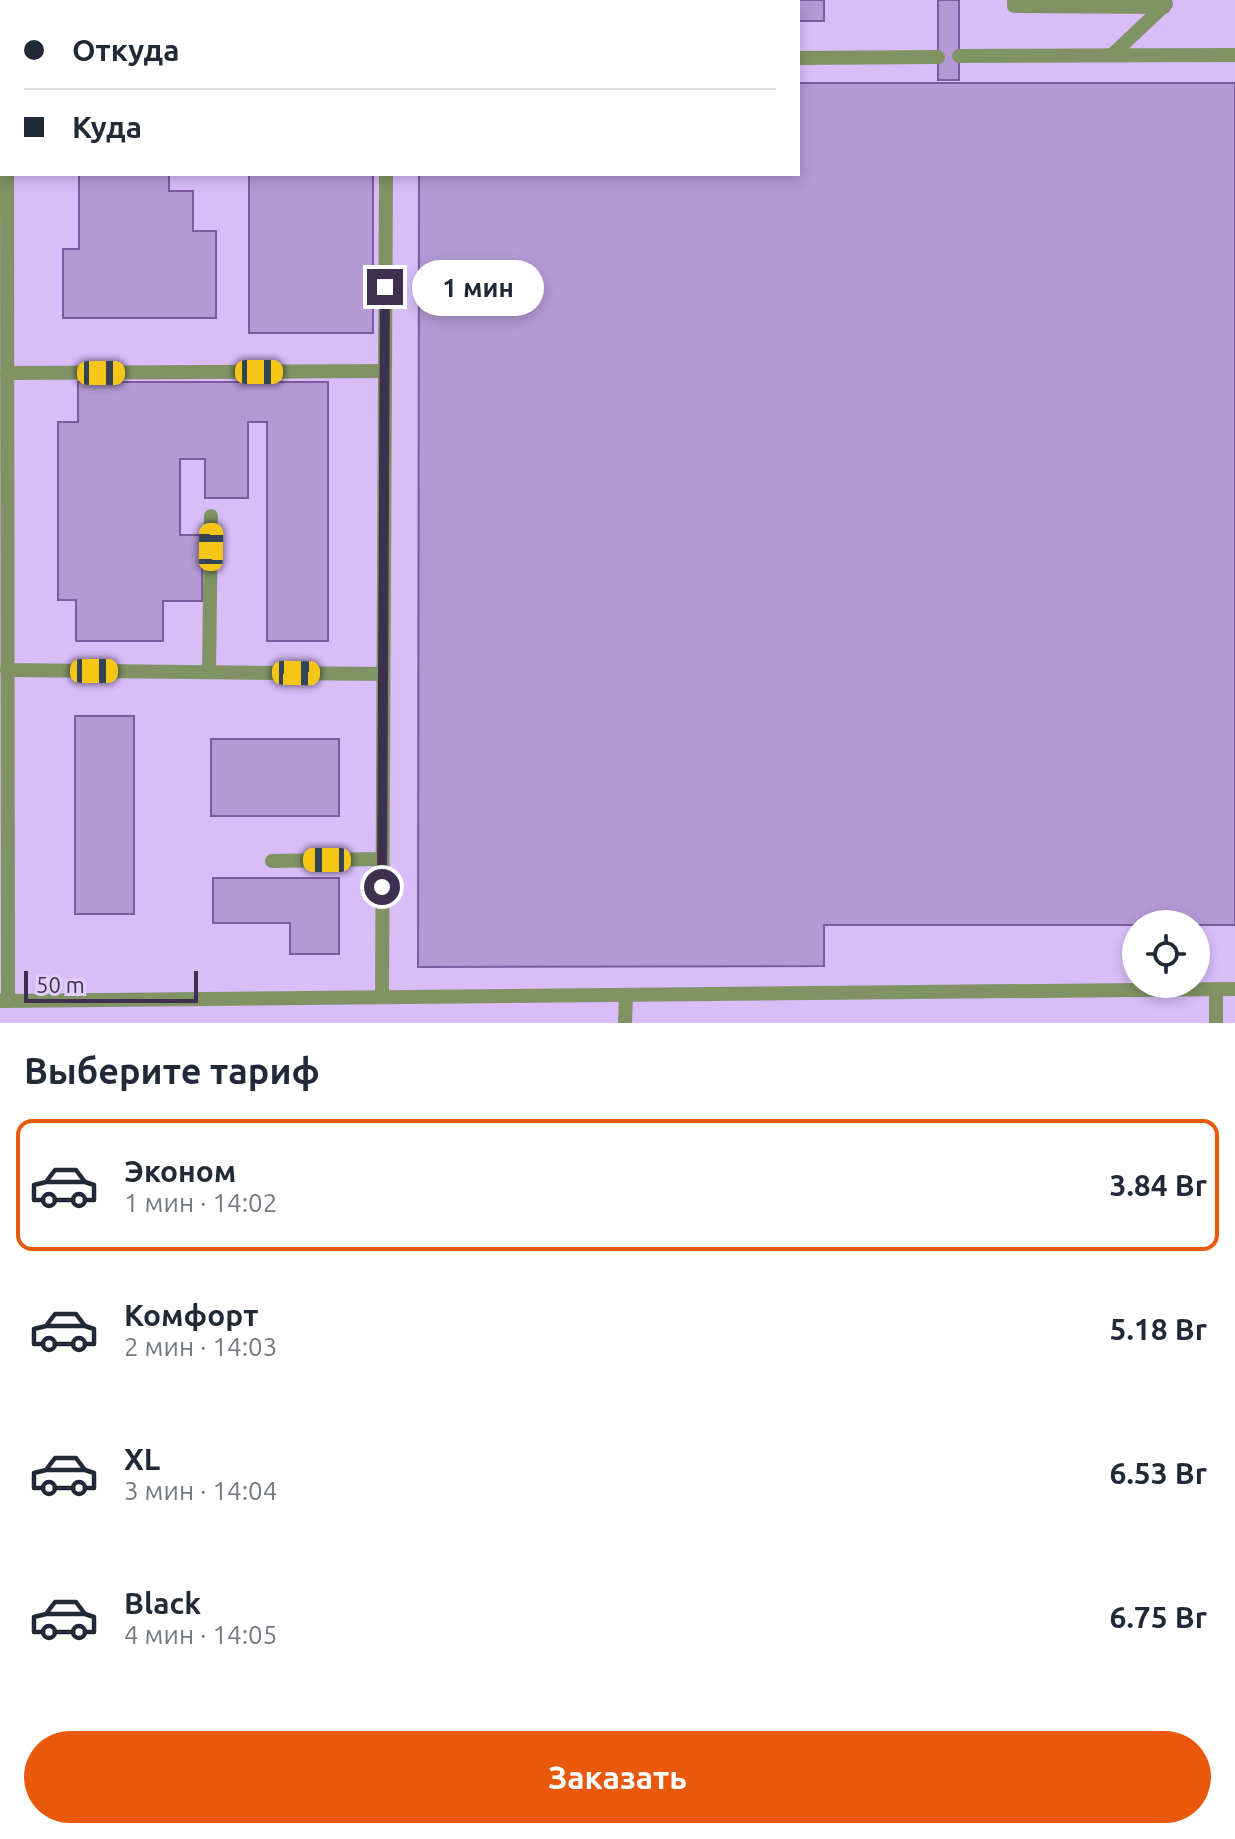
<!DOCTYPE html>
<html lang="ru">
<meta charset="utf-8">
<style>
:root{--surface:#fff;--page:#f6f6f7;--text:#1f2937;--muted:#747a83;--line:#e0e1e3;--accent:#ea580c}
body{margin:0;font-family:Ubuntu,sans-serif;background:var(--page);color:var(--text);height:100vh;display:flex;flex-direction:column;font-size:30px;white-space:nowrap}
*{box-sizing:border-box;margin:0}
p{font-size:26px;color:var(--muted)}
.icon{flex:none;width:44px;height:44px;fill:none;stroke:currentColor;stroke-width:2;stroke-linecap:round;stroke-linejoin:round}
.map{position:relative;height:1023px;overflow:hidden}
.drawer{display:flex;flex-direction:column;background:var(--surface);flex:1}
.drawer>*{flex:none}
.guide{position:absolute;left:0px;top:0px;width:800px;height:176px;box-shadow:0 4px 12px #0003;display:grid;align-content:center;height:176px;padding:0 24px;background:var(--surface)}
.controls{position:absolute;left:1122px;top:910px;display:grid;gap:16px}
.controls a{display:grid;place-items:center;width:88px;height:88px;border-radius:50%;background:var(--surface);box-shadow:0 4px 12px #0003;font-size:40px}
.scale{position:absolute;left:24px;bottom:20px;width:174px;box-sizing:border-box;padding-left:8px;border:4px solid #3e304e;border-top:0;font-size:22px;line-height:28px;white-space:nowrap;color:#3e304e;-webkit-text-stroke:6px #e1cefb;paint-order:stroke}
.end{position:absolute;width:36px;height:36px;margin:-18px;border:10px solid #3e304e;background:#fff;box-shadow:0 0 0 4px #fff}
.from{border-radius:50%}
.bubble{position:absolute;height:56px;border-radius:28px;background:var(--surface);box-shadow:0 4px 12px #0003;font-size:26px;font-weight:700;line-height:56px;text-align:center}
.car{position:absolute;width:24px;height:48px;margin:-24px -12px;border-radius:10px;box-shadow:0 0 6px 2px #0007;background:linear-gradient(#f5c518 24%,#345 0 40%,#f5c518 0 76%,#345 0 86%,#f5c518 0)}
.guide b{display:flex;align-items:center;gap:28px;height:76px;font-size:30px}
.guide b+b{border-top:2px solid var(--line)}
.guide i{width:20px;height:20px;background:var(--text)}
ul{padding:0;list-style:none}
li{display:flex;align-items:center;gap:24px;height:132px;margin:0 16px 12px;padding:0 8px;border:4px solid transparent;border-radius:16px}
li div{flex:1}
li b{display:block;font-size:30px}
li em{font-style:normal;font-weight:700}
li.on{border-color:var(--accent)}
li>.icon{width:72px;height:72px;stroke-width:1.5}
h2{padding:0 24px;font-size:36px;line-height:96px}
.cta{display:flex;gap:16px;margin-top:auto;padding:16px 24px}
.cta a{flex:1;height:92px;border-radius:48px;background:var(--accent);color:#fff;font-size:32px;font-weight:700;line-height:92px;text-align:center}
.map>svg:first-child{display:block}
.building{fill:#b499d4;stroke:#7c5c9f;stroke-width:2}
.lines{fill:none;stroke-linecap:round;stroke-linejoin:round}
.path{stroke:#8e79a7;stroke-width:4;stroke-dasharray:4 4;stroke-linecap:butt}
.lane{stroke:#819365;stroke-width:14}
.route{stroke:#3e304e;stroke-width:10}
</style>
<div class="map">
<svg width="1235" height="1023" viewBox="0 0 1235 1023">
<rect width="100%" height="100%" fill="#d8bdf8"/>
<!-- building -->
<g class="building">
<path d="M762 0H824V21H798V2Z"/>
<rect x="938" y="0" width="21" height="80"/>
<path d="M798 83H1235V925H824V966L418 967 419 174H798Z"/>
<path d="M79 174H197H169V191H193V231H216V318H63V249H79Z"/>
<rect x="249" y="174" width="124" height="159"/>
<path d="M78 382H328V641H267V422H248V498H205V459H180V535H202V601H163V641H76V600H58V422H78Z"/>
<rect x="75" y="716" width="59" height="198"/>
<rect x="211" y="739" width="128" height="77"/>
<path d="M213 878H339V954H290V923H213Z"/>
</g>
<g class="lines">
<!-- path -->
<path class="path" d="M0 40H2"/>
<!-- lane -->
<g class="lane">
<path d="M383 0V2"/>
<path d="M1014 0V6L1164 7"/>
<path d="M49 2V0"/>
<path d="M1112 55 1166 4"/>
<path d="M959 56 1235 55"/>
<path d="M798 58 938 57"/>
<path d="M0 61H2"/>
<path d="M7 174 8 1001"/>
<path d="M7 373 385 371"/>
<path d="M7 670 383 674"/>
<path d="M209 672 211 516"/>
<path d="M272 861 382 859"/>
<path d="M382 997 386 174"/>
<path d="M0 1001 1235 989"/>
<path d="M625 1023 626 995"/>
<path d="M1216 1023V989"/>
</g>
</g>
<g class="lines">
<!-- route -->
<path class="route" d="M382 887 385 287"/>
</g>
</svg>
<div class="controls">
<a><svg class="icon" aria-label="locate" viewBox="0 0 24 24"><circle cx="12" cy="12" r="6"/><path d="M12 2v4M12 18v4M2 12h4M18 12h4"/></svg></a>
</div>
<div class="scale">50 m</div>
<i class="end from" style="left:382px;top:887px"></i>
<i class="end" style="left:385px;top:287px"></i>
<div class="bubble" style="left:412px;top:260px;width:132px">1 мин</div>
<i class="car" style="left:259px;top:372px;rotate:90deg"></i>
<i class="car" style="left:101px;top:373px;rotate:90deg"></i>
<i class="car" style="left:211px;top:547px;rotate:1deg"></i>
<i class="car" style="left:94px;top:671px;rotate:90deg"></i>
<i class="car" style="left:296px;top:673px;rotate:91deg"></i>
<i class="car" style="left:327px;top:860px;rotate:270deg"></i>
<div class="guide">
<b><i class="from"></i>Откуда</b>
<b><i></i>Куда</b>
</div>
</div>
<section class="drawer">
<h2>Выберите тариф</h2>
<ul>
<li class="on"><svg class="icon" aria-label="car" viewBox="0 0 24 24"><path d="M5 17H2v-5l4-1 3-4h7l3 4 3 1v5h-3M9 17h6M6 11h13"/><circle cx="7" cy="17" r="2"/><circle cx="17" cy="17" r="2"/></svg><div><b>Эконом</b><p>1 мин · 14:02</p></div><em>3.84 Br</em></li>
<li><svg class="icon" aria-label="car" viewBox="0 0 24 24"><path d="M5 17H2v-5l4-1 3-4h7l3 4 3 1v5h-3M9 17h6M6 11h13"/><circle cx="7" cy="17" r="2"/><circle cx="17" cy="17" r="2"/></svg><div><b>Комфорт</b><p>2 мин · 14:03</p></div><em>5.18 Br</em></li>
<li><svg class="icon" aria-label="car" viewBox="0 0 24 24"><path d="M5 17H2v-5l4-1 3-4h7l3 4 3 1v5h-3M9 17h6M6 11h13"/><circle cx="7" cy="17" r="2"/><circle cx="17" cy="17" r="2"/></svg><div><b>XL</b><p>3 мин · 14:04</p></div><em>6.53 Br</em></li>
<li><svg class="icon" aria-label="car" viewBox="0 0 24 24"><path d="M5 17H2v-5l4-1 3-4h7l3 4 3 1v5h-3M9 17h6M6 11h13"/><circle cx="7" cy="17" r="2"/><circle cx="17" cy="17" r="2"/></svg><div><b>Black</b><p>4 мин · 14:05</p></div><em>6.75 Br</em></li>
</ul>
<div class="cta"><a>Заказать</a></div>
</section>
